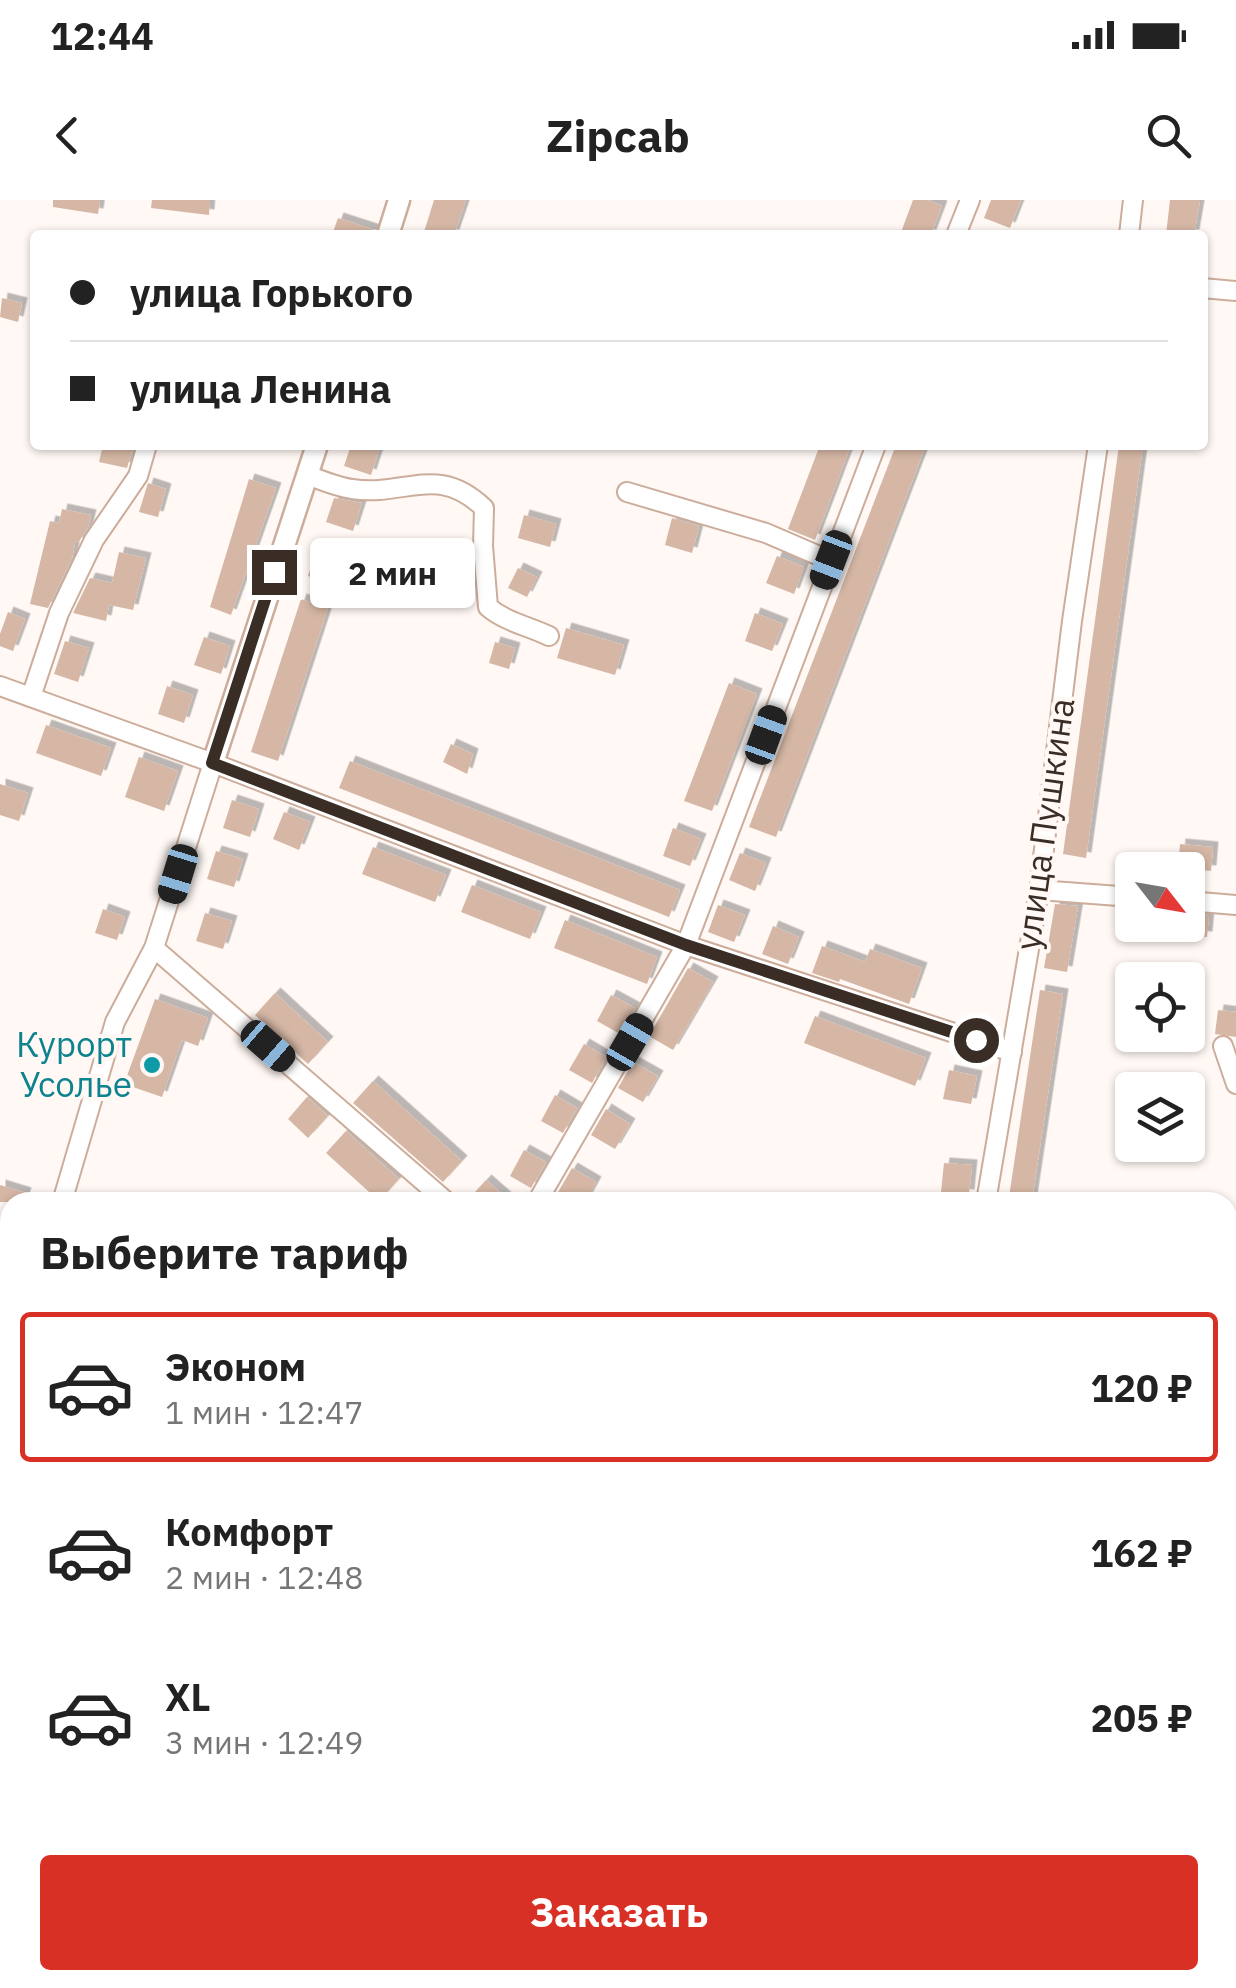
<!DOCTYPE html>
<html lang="ru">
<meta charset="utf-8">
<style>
:root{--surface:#fff;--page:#f2f2f2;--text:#222;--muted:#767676;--line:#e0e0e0;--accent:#d93025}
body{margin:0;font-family:"IBM Plex Sans",sans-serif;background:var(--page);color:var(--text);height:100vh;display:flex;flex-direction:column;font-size:38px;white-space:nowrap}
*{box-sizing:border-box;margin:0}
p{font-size:32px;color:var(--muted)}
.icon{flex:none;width:55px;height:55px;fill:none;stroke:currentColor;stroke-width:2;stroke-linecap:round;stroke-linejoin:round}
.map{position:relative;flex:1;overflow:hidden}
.panel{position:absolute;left:0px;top:992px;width:1238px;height:798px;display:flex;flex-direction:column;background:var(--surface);border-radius:30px 30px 0 0;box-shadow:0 2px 8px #0004}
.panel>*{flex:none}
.guide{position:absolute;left:30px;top:30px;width:1178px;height:220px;border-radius:10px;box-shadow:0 2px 8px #0004;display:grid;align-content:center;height:220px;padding:0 40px;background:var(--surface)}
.needle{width:65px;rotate:121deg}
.fabs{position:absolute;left:1115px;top:652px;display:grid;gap:20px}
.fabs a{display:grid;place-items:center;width:90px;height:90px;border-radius:10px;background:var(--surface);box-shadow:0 2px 8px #0004;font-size:50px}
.end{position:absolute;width:45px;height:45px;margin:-22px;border:12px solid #392d25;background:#fff;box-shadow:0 0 0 5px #fff}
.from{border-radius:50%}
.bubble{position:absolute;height:70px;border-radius:10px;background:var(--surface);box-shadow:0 2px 8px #0004;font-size:32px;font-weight:700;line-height:70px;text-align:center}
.car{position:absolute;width:30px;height:60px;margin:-30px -15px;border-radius:12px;box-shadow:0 0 8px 2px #0007;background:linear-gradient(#222 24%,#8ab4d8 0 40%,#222 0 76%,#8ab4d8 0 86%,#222 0)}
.guide b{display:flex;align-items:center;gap:35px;height:95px;font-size:38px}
.guide b+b{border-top:2px solid var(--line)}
.guide i{width:25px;height:25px;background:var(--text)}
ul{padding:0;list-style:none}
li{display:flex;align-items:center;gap:30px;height:150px;margin:0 20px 15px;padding:0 20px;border:5px solid transparent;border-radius:10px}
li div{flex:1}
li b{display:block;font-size:38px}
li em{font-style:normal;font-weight:700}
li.current{border-color:var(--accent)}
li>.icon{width:90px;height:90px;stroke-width:1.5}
h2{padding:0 40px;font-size:45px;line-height:120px}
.button{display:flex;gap:20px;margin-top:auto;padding:20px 40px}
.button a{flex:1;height:115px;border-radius:10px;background:var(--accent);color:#fff;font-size:40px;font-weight:700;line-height:115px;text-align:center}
.status{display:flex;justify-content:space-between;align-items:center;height:70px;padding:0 50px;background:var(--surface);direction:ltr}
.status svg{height:28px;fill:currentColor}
header{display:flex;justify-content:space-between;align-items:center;height:130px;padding:0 40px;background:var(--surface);font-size:45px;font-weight:700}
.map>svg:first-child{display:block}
.water{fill:#b0d1fe}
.building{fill:#d6b7a5;filter:url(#shadow)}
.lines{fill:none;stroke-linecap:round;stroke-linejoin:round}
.minor-casing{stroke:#ccad9b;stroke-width:22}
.major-casing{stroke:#ccad9b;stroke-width:25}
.minor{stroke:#fff;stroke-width:18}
.major{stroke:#fff;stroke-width:20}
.route{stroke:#392d25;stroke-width:12}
.culture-dot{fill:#0f9aa8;stroke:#fff8f4;stroke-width:4}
.labels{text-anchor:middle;stroke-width:8;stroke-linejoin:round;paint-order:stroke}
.street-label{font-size:35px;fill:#392d25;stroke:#fff8f4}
.culture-label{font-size:35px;fill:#0d838f;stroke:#fff8f4;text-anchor:end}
</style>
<div class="status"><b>12:44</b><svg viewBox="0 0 49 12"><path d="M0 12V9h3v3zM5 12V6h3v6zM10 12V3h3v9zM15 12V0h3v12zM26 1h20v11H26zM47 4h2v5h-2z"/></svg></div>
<header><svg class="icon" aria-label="back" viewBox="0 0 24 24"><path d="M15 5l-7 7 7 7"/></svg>Zipcab<svg class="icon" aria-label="search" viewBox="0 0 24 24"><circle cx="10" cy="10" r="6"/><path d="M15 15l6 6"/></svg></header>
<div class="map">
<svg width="1236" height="1788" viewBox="0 0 1236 1788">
<defs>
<filter id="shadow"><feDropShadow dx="5.5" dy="-5.5" stdDeviation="0" flood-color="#0004"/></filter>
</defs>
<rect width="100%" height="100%" fill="#fff8f4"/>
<!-- water -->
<path class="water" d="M631 1780H985L1000 1788H649Z"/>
<!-- building -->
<g class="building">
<path d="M53 0H100L98 14 53 7Z"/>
<path d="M152 0H210L209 15 151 8Z"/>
<path d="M434 0H466L454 35H423Z"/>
<path d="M913 0H928L942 6 931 35H900Z"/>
<path d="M991 0H1021L1010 28 984 18Z"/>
<path d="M1170 0H1200L1194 35H1166Z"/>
<path d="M338 18 375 30V35H332Z"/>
<path d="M2 98 22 103 18 122 0 117Z"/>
<path d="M103 245H134L127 268 99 262Z"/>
<path d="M351 245 380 247 371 275 344 266Z"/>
<path d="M820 245H851L815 340 788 329Z"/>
<path d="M896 245H926L776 637 749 627Z"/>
<path d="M1119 245H1143L1086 658 1063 654Z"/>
<path d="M249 279 276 288 231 415 210 407Z"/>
<path d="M148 283 166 289 158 317 139 312Z"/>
<path d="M334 298 362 303 353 331 326 322Z"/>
<path d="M62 309 91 315 88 327 78 343H75L72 358 48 408 30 404 50 321 59 323Z"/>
<path d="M524 315 556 324 550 347 518 338Z"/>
<path d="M672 318 699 326 692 353 665 345Z"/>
<path d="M317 348 344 357 335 385 308 376Z"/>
<path d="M119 352 146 358 133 410 109 405 106 421 73 413 90 378 112 383Z"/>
<path d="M777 356 804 367 794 394 766 383Z"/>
<path d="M518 368 537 377 527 397 508 388Z"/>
<path d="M301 399 328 408 278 561 251 552Z"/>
<path d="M8 412 25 419 13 451 0 446V434Z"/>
<path d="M755 413 783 424 772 451 745 441Z"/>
<path d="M566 428 624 445 615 475 557 458Z"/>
<path d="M204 437 230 446 221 474 194 465Z"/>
<path d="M65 441 89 448 78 482 54 474Z"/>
<path d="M495 442 515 448 509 469 489 463Z"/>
<path d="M729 483 757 494 712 611 684 601Z"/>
<path d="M167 486 193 495 184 523 158 514Z"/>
<path d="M46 525 111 548 101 576 36 553Z"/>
<path d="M451 544 473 554 467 574 443 562Z"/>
<path d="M139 557 178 571 164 611 125 597Z"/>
<path d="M350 561 680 690 669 717 339 588Z"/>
<path d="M0 584 28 593 19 621 0 615Z"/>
<path d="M232 600 259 609 250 637 223 628Z"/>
<path d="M284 612 310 622 299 650 273 639Z"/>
<path d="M673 628 701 639 690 666 663 656Z"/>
<path d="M1180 644 1213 647 1211 671 1178 668Z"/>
<path d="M373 647 446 675 435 702 362 674Z"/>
<path d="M216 651 243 659 234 687 207 679Z"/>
<path d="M740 653 766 663 755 691 729 680Z"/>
<path d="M472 685 541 712 530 739 461 712Z"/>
<path d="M1055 704 1078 706 1067 772 1044 768Z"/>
<path d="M718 705 745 715 734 742 708 732Z"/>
<path d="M103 709 125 717 117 740 95 733Z"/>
<path d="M205 713 232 721 223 749 196 741Z"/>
<path d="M1188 714 1209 715 1207 737 1188 735Z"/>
<path d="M565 720 657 757 647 784 554 748Z"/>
<path d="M773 726 799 737 788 764 762 754Z"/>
<path d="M822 746 865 762 870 749 922 768 909 804 840 779 839 782 812 773Z"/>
<path d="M688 768 713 782 673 850 649 836Z"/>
<path d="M1040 790 1063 794 1032 1000 1009 997Z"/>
<path d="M275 793 328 842 308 864 255 815Z"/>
<path d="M611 795 635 808 620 834 597 821Z"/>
<path d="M155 799 208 818 198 846 182 840 162 897 124 884Z"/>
<path d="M1218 810 1236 812V837L1215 834Z"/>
<path d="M815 816 926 858 915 886 804 843Z"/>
<path d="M584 844 606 857 592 883 569 870Z"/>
<path d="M633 862 658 876 643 902 618 888Z"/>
<path d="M949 870 977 876 971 904 943 899Z"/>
<path d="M373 881 462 961 443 982 353 903Z"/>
<path d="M555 895 577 908 563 933 541 921Z"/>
<path d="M307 897 328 916 308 938 288 919Z"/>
<path d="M606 909 630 924 615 949 591 935Z"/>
<path d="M346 931 399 979 379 1001 326 953Z"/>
<path d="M524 950 546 962 531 988 510 976Z"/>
<path d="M944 963 972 965 969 995 941 992Z"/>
<path d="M572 968 596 982 585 1002H572L557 994Z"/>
<path d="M486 980 511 1002H466Z"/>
<path d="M0 985 26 993 23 1002H0Z"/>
</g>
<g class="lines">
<defs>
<g id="minor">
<path d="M956 35 970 0"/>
<path d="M1129 35 1133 0"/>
<path d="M1202 88 1236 91"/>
<path d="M307 275C321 280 337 287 352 289 406 297 437 263 484 308L483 346 488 407C506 422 528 426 549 436"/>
<path d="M627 292 766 333 831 361"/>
<path d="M0 486 213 563 686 745 1012 852"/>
<path d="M31 497 59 413 94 340 138 276 147 245"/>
<path d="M1039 690 1132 697"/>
<path d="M1188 701 1236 705"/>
<path d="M154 748 447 1002"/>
<path d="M1223 846 1236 884"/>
<path d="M62 1002 115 822 154 748 213 563"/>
<path d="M537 1002 686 745 876 245"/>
<path d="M986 1002 1039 690 1072 421 1098 245"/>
<path d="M1228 1242 1236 1224"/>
<path d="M1228 1381 1236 1368"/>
<path d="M1228 1479 1236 1483"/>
<path d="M0 1732 10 1747"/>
<path d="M31 1780 37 1788"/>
<path d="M1059 1780 1068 1788"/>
</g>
<g id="major">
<path d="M388 35 399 0"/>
<path d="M213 563 317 245"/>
</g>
</defs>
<!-- minor casing -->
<use href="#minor" class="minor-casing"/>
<!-- major casing -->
<use href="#major" class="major-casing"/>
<!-- minor -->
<use href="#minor" class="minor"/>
<!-- major -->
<use href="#major" class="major"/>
</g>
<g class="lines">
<!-- route -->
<path class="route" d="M274 372 212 563 686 745 976 840"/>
</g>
<!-- markers -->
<circle class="culture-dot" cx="152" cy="865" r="10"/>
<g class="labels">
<!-- street labels -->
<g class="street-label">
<text transform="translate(1045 624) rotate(-82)" y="12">улица Пушкина</text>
</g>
<!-- culture labels -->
<g class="culture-label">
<text x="132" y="857">Курорт<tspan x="132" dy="40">Усолье</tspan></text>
</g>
</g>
</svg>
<div class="fabs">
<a><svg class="needle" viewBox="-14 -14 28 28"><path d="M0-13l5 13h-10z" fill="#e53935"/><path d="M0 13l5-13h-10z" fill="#767676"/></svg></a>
<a><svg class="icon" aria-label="locate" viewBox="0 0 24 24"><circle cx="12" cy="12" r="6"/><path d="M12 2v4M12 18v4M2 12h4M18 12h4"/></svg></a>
<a><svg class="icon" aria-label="layers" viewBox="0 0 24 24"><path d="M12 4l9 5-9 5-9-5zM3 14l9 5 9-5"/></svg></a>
</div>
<i class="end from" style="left:976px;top:840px"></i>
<i class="end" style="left:274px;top:372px"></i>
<div class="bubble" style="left:310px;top:338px;width:165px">2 мин</div>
<i class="car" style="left:831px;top:360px;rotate:201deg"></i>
<i class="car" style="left:766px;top:535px;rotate:20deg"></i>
<i class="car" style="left:178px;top:674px;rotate:197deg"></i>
<i class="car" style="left:630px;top:842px;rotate:30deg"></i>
<i class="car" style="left:268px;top:846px;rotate:131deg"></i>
<div class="guide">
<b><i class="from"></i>улица Горького</b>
<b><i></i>улица Ленина</b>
</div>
<section class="panel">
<h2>Выберите тариф</h2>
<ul>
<li class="current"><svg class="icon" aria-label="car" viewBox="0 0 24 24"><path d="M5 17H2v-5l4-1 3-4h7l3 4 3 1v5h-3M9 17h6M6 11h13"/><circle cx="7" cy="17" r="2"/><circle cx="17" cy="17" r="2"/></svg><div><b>Эконом</b><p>1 мин · 12:47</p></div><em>120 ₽</em></li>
<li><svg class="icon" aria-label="car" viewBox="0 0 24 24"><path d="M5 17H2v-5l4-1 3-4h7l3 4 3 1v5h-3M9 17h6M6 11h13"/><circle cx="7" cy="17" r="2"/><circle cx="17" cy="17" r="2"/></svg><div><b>Комфорт</b><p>2 мин · 12:48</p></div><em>162 ₽</em></li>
<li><svg class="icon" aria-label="car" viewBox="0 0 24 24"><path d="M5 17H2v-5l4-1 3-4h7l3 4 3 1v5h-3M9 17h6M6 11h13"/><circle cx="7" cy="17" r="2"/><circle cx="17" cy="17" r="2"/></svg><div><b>XL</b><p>3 мин · 12:49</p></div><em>205 ₽</em></li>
</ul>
<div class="button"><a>Заказать</a></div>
</section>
</div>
